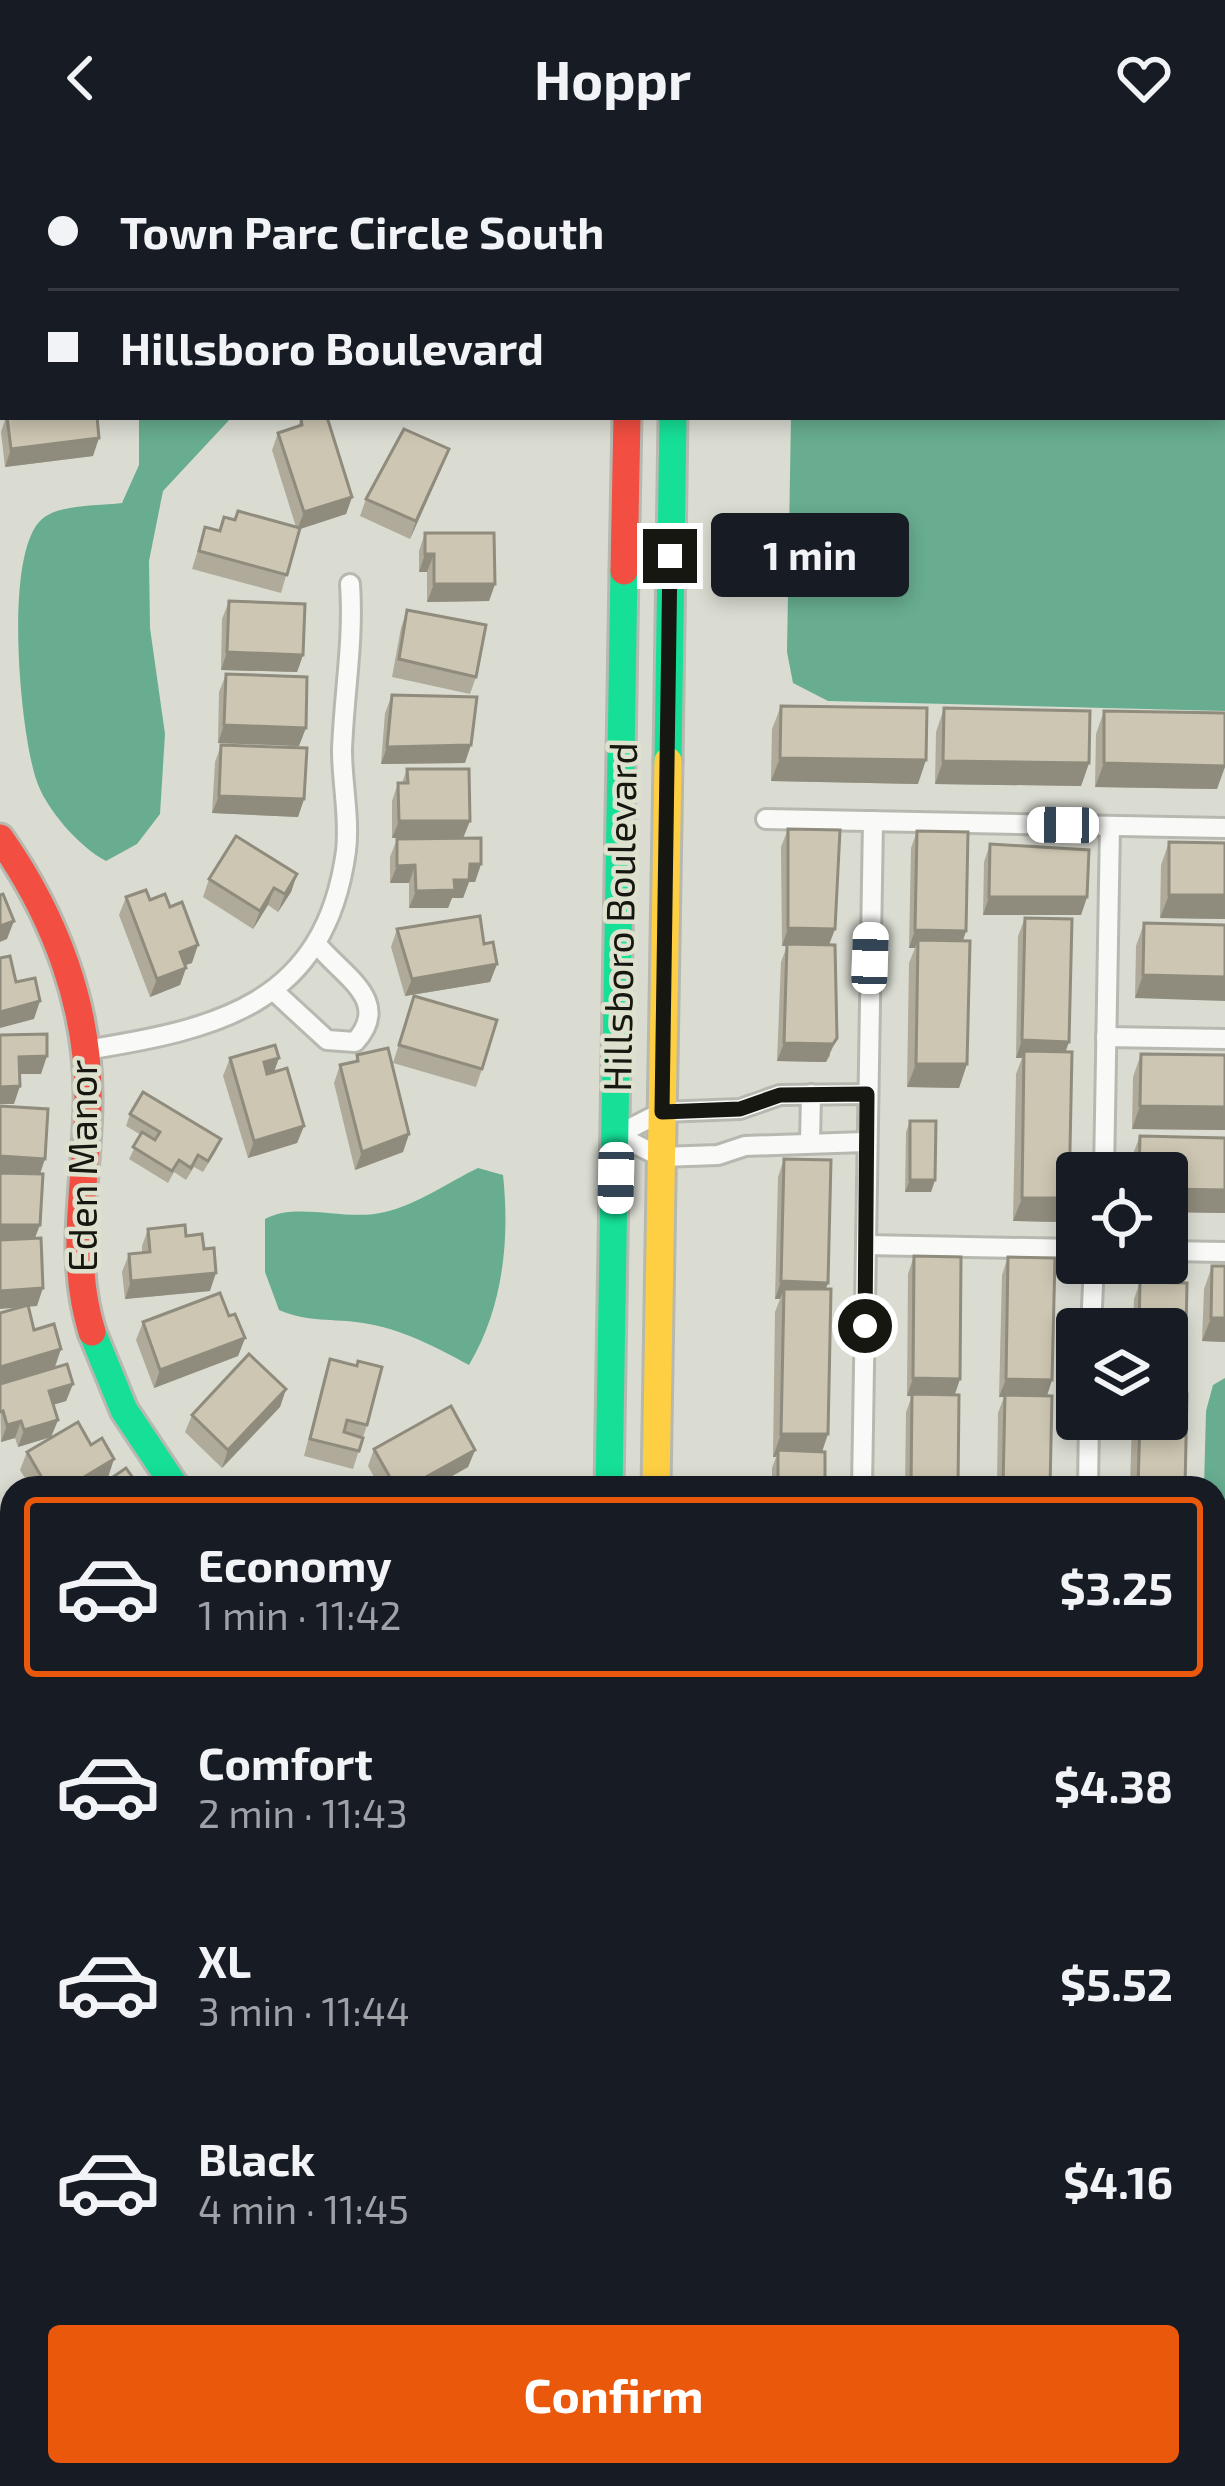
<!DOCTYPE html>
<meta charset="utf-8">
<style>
:root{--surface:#171b24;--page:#242831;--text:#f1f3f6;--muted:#9ea1a6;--line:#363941;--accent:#ea580c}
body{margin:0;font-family:"Exo 2",sans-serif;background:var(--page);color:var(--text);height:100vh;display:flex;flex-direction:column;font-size:45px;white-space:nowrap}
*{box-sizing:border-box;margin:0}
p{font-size:39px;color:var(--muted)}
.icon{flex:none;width:66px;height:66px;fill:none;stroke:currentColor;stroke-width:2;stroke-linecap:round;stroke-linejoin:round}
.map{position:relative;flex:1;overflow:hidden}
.side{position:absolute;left:0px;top:1320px;width:1227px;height:1011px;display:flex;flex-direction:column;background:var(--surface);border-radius:36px 36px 0 0;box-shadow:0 6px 18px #0003}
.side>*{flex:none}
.banner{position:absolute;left:0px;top:0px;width:1227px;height:264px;box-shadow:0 6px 18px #0003;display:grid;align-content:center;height:264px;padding:0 48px;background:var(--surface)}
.tools{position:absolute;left:1056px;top:996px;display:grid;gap:24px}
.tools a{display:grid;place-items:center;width:132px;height:132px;border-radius:12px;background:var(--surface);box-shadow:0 6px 18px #0003;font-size:60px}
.end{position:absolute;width:54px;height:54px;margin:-27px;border:15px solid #161710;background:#fff;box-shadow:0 0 0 6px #fff}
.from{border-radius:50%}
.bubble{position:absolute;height:84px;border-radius:12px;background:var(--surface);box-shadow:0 6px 18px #0003;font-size:39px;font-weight:700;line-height:84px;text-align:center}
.car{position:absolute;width:36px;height:72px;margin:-36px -18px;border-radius:15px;box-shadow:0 0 9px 3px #0007;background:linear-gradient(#fff 24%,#345 0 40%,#fff 0 76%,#345 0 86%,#fff 0)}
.banner b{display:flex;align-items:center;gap:42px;height:114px;font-size:45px}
.banner b+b{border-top:3px solid var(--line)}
.banner i{width:30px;height:30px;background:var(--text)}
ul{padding:21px 0 0;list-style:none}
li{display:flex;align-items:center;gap:36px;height:180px;margin:0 24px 18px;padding:0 24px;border:6px solid transparent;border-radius:12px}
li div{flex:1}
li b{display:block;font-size:45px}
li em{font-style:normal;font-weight:700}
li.active{border-color:var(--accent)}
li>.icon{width:108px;height:108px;stroke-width:1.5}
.primary-button{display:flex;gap:24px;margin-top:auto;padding:24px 48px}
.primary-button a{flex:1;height:138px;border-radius:12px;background:var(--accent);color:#fff;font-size:48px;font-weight:700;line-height:138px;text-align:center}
header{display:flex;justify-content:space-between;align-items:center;height:156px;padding:0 48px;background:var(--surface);font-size:54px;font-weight:700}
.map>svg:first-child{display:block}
.water{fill:#68ad8f}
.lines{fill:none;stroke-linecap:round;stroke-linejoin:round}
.lane-casing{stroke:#b7b9b0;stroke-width:15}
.street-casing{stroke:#b7b9b0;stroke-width:24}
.fast-casing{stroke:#b7b9b0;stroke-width:33}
.slow-casing{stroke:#b7b9b0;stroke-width:33}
.jam-casing{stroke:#b7b9b0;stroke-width:33}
.lane{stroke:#f9faf8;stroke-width:9}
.street{stroke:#f9faf8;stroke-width:18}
.fast{stroke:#16e098;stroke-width:27}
.slow{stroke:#ffcf43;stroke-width:27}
.jam{stroke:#f24e42;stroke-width:27}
.wall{fill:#afaa99}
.shaded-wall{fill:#8f8b7d}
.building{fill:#ccc6b2;stroke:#8f8b7d;stroke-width:3}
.route{stroke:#161710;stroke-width:15}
.labels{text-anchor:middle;stroke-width:9;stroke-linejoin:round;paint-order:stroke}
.street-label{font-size:39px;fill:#161710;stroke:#dee1cd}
</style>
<header><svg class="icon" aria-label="back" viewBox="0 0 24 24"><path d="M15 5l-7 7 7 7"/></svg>Hoppr<svg class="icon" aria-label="heart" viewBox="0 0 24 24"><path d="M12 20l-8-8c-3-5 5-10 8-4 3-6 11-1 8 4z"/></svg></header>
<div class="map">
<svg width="1225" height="2330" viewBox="0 0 1225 2330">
<rect width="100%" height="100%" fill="#dadcd2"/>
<!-- water -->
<g class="water">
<path d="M795 0H1225V555L828 545 793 527 787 496 791 261H1224V3Z"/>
<path d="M139 261H232L163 335 149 405 150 472 165 578 160 658 137 688 106 705C79 691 45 652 36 623 20 574 3 397 42 363 59 348 100 350 122 347L139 309Z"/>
<path d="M478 1012 503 1019C510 1084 503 1152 469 1209 436 1191 402 1173 363 1167 332 1162 309 1167 279 1154L265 1116V1063C297 1045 347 1066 385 1056 416 1049 449 1026 478 1012Z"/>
<path d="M1225 1222V1775L1215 1772V1332H1204L1206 1255 1213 1229Z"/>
<path d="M0 1381 12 1397V1821L0 1823Z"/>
</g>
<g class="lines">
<defs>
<g id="lane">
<path d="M1215 1817 1225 1821"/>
<path d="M1215 1918 1225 1924"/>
<path d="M1215 1949 1220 1973 1215 2165"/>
</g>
<g id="street">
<path d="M766 663 1225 672"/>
<path d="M275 836 327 884 355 886C393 844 342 820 316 787"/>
<path d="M1106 881 1225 883"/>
<path d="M86 894C217 873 325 849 346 695 350 662 342 627 342 594 344 537 354 485 350 428"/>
<path d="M617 979 662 956 740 953 780 939 867 938"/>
<path d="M617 979 661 1001 718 999 745 990 865 986"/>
<path d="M810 985 811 938"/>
<path d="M1104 1017 1110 670"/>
<path d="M866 1089 1077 1093"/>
<path d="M1167 1095 1225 1096"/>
<path d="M1091 1173 1094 1107"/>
<path d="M862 1332 873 665"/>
<path d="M1088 1332 1089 1263"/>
<path d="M0 1996H12"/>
</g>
<g id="fast">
<path d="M631 0V3"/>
<path d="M668 605 673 261"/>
<path d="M92 1176 124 1254 176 1332"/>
<path d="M609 1332 624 415"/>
<path d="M1215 2266H1225"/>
</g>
<g id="slow">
<path d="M677 0V3"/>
<path d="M656 1332 668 605"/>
<path d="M0 2263H12"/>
</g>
<g id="jam">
<path d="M624 415 627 261"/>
<path d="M0 682C55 760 90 852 88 948 87 1027 68 1098 92 1176"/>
</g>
</defs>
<!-- lane casing -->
<use href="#lane" class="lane-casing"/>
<!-- street casing -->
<use href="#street" class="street-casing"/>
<!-- fast casing -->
<use href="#fast" class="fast-casing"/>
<!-- slow casing -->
<use href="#slow" class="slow-casing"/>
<!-- jam casing -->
<use href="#jam" class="jam-casing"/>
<!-- lane -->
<use href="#lane" class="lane"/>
<!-- street -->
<use href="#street" class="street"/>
<!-- fast -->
<use href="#fast" class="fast"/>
<!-- slow -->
<use href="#slow" class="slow"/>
<!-- jam -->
<use href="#jam" class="jam"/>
</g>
<!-- wall -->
<g class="wall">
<path d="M401 0H457L456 3H407Z"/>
<path d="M6 261H73L93 300 5 311 1 276Z"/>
<path d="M301 263 352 341 346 358 300 373 281 437 192 413 205 371 218 375 224 361 235 364 296 371 272 294 278 277 298 270Z"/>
<path d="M442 311 410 383 360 360 366 343Z"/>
<path d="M425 377 495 428 489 445 427 446V416H419V395Z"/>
<path d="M229 445 303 499 297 516 221 514 222 463Z"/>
<path d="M407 454 476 521 470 538 392 521 401 472Z"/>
<path d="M226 518 299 590 218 587 219 536Z"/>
<path d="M392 539 465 607 381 608 385 557Z"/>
<path d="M781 550 918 628 771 625 772 573Z"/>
<path d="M944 552 1089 607 1081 630 935 628 936 576Z"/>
<path d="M1104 555 1217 633 1095 631 1096 578Z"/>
<path d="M221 589 304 643 298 661 212 657 215 606Z"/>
<path d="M407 613 470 665 463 682H392V645L398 627H402Z"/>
<path d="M788 673 835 773 829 789 830 900 826 906 777 905 781 806 787 790H782L781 691Z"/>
<path d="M917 675 966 775 963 785 967 908 959 932 907 931 909 807 915 792H909L911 692Z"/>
<path d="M397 683 481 708 475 726H469L463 742H452L448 752H409V727H390V701Z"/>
<path d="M1169 686 1225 687V763L1160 762 1161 709Z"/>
<path d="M990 688 1087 741 1081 759H983L984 706Z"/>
<path d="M297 718 291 736 278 756 268 749 253 773 203 741 209 723Z"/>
<path d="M126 741 192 807 185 809 186 812 180 829 150 841 119 759Z"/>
<path d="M1025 762 1065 896 1069 1042 1060 1066 1013 1065 1016 918 1022 902H1016L1018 780Z"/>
<path d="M1144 767 1225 769 1135 842 1136 790Z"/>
<path d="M397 773 484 788 497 808 490 826 405 840 391 791Z"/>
<path d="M414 840 482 913 476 931 393 907Z"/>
<path d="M1141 898 1225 899V974L1132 973 1133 921Z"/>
<path d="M357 899 409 978 403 996 355 1014 334 927 340 909 355 906Z"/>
<path d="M230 902 274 916 304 970 297 987 248 1002 223 920Z"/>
<path d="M130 958 221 983 216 995 203 1016 194 1011 186 1024 174 1016 168 1027 129 1003 141 979 126 970Z"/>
<path d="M910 965 935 1024 931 1036H905L906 976Z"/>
<path d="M1140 980 1225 982V1057L1167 1056V1017H1131V1003Z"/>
<path d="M784 1003 826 1133 822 1295 825 1332H772V1312L776 1301H773L775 1156 780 1143H775L778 1021Z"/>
<path d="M148 1073 186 1080 204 1093 210 1135 125 1143 122 1116 129 1098 142 1097V1090Z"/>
<path d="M914 1100 960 1223 954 1239 958 1332H905L906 1256 912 1240H907L908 1118Z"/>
<path d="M1008 1101 1052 1224 1047 1240 1050 1332H997L998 1257 1004 1241H999L1002 1119Z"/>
<path d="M1212 1110 1225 1186 1202 1185 1204 1133Z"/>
<path d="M1140 1126 1187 1127 1185 1226 1181 1238H1187L1185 1332H1130L1132 1263H1167V1173H1133L1134 1143Z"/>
<path d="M229 1160 245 1182 238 1200 154 1232 136 1184 143 1166Z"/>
<path d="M330 1203 367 1269 353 1313 304 1300 324 1221Z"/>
<path d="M0 1228H73L66 1245 53 1249 58 1264 51 1281 18 1291 15 1282 1 1286Z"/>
<path d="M286 1233 280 1251 222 1312 185 1276 192 1259Z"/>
<path d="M91 1289 114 1303 108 1321 89 1332H31L20 1314 27 1296Z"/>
<path d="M374 1293 475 1294 468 1311 431 1332H380L368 1310Z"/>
</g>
<!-- shaded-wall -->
<g class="shaded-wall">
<path d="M99 282 93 300 5 311 11 293Z"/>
<path d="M449 293 442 311 410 383 416 365Z"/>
<path d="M352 341 346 358 297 374 304 356Z"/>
<path d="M425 398H434L427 416H419Z"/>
<path d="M434 428H495L489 445 427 446Z"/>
<path d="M227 496 303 499 297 516 221 514Z"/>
<path d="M224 569 306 572 299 590 218 587Z"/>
<path d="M471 589 465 607 381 608 387 591Z"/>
<path d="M780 602 926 604 918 628 771 625Z"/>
<path d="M943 605 1089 607 1081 630 935 628Z"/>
<path d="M1104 607 1225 610V611L1217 633 1095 631Z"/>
<path d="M219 640 304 643 298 661 212 657Z"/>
<path d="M399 665H470L463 682H392Z"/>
<path d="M470 708H481L475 726H469L463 742H452L448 752H409L416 735 454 724Z"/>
<path d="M415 709 409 727H390L397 710Z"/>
<path d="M297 718 291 736 278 756 285 738Z"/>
<path d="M274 732 268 749 253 773 260 755Z"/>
<path d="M1169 739H1225V763L1160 762Z"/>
<path d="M989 741H1087L1081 759H983Z"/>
<path d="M14 765 7 783 0 786V770Z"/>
<path d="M788 772 835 773 828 791 782 790Z"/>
<path d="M915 774 966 775 960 793 918 784 915 792H909Z"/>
<path d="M198 789 192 807 174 813 180 796Z"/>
<path d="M497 808 490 826 405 840 412 823Z"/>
<path d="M186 812 180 829 150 841 157 823Z"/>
<path d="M1143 819 1225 821V845L1135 842Z"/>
<path d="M40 845 34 863 0 872V856Z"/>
<path d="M837 882 826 906 777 905 784 887Z"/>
<path d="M1022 884 1069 886 1063 903 1024 895 1022 902H1016Z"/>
<path d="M47 900 41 918H13L19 901Z"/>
<path d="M279 902 273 919 257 924 264 906Z"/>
<path d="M916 908H967L959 932 907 931Z"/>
<path d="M20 930 14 948H0V931Z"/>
<path d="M1140 950 1225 951V974L1132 973Z"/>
<path d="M304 970 297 987 248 1002 254 985Z"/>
<path d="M409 978 403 996 355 1014 362 996Z"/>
<path d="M0 1000 45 1003 39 1021 0 1018Z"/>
<path d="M910 1024H935L931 1036H905Z"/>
<path d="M1167 1033 1225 1034V1057L1167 1056Z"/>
<path d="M1022 1042H1069L1060 1066 1013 1065Z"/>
<path d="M0 1069H40L33 1087 0 1086Z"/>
<path d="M216 1117 210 1135 125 1143 131 1125Z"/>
<path d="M781 1125 828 1127 822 1144 784 1133 780 1143H775Z"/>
<path d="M43 1132 37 1150 0 1153V1135Z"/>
<path d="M1211 1162H1225V1186L1202 1185Z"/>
<path d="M245 1182 238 1200 154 1232 160 1214Z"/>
<path d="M61 1193 55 1211 0 1227V1211Z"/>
<path d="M913 1222 960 1223 954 1241 907 1240Z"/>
<path d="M1006 1223 1052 1224 1046 1242 999 1241Z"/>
<path d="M1167 1226H1185L1179 1244H1167Z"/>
<path d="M73 1228 66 1245 42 1252 49 1235Z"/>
<path d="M286 1233 280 1251 222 1312 228 1294Z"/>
<path d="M58 1264 51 1281 18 1291 24 1274Z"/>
<path d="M21 1265 15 1282 1 1286 7 1269Z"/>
<path d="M781 1278H828L820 1302 778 1294 776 1301H773Z"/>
<path d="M475 1294 468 1311 431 1332H406Z"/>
<path d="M114 1303 108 1321 89 1332H66Z"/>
<path d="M12 2083V2101L5 2115H0V2097Z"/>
</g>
<!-- building -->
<g class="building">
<path d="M282 0H344L343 3H282Z"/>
<path d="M0 80 3 83V97L0 100Z"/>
<path d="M3 145V211L0 212V146Z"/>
<path d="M7 261H97L99 282 11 293Z"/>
<path d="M308 261H327L352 341 304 356 278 277 302 269 301 263Z"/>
<path d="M404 273 449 293 416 365 366 343Z"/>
<path d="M238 355 300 372 287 419 199 395 205 371 220 375 224 361 235 364Z"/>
<path d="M425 377H494L495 428H434V398H425Z"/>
<path d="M229 445 305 448 303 499 227 496Z"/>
<path d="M407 454 486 469 476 521 399 503Z"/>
<path d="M226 518 307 521 306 572 224 569Z"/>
<path d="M392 539 477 541 471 589 387 591Z"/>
<path d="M781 550 927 552 926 604 780 602Z"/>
<path d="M944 552 1090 555 1089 607 943 605Z"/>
<path d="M1104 555 1225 557V610L1104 607Z"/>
<path d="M221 589 307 592 304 643 219 640Z"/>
<path d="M407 613H469L470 665H399L398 627H408Z"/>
<path d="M788 673 840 674 835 773 788 772Z"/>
<path d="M917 675 968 676 966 775 915 774Z"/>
<path d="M236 680 297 718 285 738 274 732 260 755 209 723Z"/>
<path d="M481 682V708H470L469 724H454L455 734 416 735 415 709 397 710V683Z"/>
<path d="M1169 686 1225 687V739H1169Z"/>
<path d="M990 688 1089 694 1087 741H989Z"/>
<path d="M146 734 150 744 165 738 170 751 182 746 198 789 180 796 186 812 157 823 126 741Z"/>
<path d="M3 738 14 765 0 770V739Z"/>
<path d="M480 760 484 788 493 786 497 808 412 823 397 773Z"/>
<path d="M1025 762 1072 763 1069 886 1022 884Z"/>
<path d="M1144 767 1225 769V821L1143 819Z"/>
<path d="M918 784 970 785 967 908H916Z"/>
<path d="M787 788 835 789 837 882 833 888 784 887Z"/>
<path d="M10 800 16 826 35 822 40 845 0 856V802Z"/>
<path d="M414 840 497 864 482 913 399 889Z"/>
<path d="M47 878V900L19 901 20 930 0 931V879Z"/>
<path d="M275 889 279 902 264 906 267 918 287 912 304 970 254 985 230 902Z"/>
<path d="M388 892 409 978 362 996 340 909 358 905 357 899Z"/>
<path d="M1024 895 1072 896 1069 1042H1022Z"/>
<path d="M1141 898 1225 899V951L1140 950Z"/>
<path d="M143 936 221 983 208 1005 198 999 191 1012 179 1004 172 1015 133 991 142 976 155 984 160 976 130 958Z"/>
<path d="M0 950 48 953 45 1003 0 1000Z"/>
<path d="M910 965H936L935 1024H910Z"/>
<path d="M1140 980 1225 982V1034L1167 1033V1017H1139Z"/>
<path d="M784 1003 831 1004 828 1127 781 1125Z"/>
<path d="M0 1017 43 1018 40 1069H0Z"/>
<path d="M185 1069 186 1080 202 1078 204 1093 214 1092 216 1117 131 1125 129 1098 150 1096 148 1073Z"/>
<path d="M41 1082 43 1132 0 1135V1084Z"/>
<path d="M914 1100 961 1101 960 1223 913 1222Z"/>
<path d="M1008 1101 1055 1102 1052 1224 1006 1223Z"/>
<path d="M1212 1110H1225V1162H1211Z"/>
<path d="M1140 1126 1187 1127 1185 1226H1167V1173H1139Z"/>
<path d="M784 1133H831L828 1278H781Z"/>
<path d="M220 1137 229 1160 235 1158 245 1182 160 1214 143 1166Z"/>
<path d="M28 1149 34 1174 54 1168 61 1193 0 1211V1157Z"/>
<path d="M249 1198 286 1233 228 1294 192 1259Z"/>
<path d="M330 1203 357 1210 358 1205 382 1211 367 1269 347 1264 344 1276 363 1282 359 1295 310 1283Z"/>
<path d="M67 1208 73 1228 49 1235 58 1264 24 1274 21 1265 7 1269 3 1255 0 1256V1228Z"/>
<path d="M1167 1237 1187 1238 1185 1332H1138L1140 1263H1167Z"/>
<path d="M912 1238 959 1239 958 1332H911Z"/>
<path d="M1005 1239 1052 1240 1050 1332H1003Z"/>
<path d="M451 1250 475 1294 406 1332H396L374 1293Z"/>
<path d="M78 1266 91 1289 102 1282 114 1303 66 1332H48L27 1296Z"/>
<path d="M778 1294 825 1296V1332H778Z"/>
<path d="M126 1312 140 1332H97Z"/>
<rect x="0" y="2038" width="12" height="59"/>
</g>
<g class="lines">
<!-- route -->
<path class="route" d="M670 400 662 956 740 953 780 939 867 938 865 1170"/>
</g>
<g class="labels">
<!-- street labels -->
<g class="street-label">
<text transform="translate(620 761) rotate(-89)" y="14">Hillsboro Boulevard</text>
<text transform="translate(83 1010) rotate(-90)" y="14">Eden Manor</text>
</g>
</g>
</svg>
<div class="tools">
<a><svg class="icon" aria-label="locate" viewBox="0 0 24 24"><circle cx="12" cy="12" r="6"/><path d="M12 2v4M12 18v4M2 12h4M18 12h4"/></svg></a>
<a><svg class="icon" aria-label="layers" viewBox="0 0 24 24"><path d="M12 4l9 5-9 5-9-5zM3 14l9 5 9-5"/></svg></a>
</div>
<i class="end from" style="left:865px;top:1170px"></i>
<i class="end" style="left:670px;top:400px"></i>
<div class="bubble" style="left:711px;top:357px;width:198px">1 min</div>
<i class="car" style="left:1063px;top:669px;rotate:271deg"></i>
<i class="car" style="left:870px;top:802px;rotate:2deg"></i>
<i class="car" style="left:616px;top:1022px;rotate:181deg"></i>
<div class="banner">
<b><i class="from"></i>Town Parc Circle South</b>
<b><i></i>Hillsboro Boulevard</b>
</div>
<section class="side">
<ul>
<li class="active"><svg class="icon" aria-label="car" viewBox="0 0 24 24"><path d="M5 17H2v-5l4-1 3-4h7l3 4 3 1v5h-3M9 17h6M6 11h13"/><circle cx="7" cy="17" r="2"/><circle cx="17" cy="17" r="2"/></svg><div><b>Economy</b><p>1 min · 11:42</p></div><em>$3.25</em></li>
<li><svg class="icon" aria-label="car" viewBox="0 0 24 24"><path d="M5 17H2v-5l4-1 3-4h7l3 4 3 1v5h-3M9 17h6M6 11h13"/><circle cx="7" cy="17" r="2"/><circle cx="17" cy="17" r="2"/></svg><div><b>Comfort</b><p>2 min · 11:43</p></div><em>$4.38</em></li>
<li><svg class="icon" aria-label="car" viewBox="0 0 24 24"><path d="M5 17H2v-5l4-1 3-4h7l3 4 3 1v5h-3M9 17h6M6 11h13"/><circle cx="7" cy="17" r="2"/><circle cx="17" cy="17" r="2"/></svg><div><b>XL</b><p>3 min · 11:44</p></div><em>$5.52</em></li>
<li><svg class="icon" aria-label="car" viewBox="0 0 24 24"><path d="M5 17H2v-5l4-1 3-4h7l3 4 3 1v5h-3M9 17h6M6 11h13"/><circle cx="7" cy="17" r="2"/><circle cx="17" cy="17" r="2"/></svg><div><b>Black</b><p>4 min · 11:45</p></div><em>$4.16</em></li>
</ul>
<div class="primary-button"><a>Confirm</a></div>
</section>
</div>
